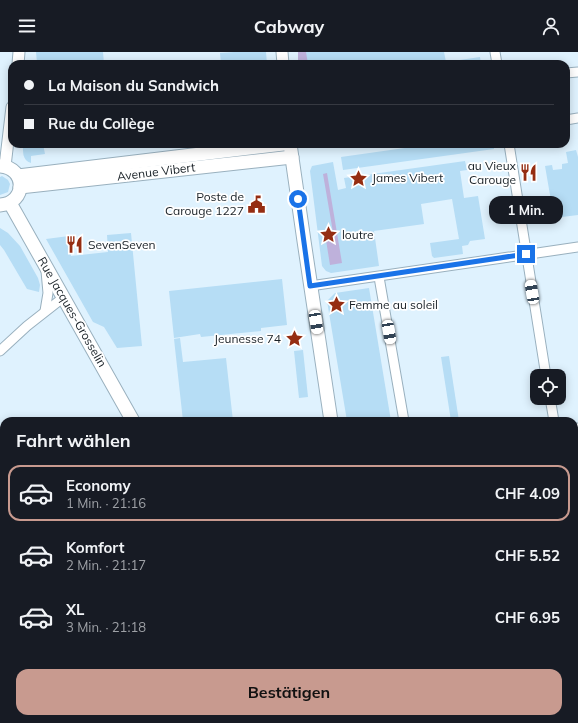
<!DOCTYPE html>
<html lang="de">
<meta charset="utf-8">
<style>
:root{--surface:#171b24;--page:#242831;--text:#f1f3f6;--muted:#9ea1a6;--line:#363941;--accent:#c89a8f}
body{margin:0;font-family:Mulish,sans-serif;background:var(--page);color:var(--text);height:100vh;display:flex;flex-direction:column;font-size:15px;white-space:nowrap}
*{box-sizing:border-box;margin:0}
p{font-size:13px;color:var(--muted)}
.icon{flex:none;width:22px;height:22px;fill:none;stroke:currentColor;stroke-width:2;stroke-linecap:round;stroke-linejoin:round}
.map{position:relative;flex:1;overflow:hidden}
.panel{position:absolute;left:0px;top:365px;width:578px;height:306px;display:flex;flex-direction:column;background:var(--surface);border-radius:12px 12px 0 0;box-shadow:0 2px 10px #0003}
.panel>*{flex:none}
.banner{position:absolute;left:8px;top:8px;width:562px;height:88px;border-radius:12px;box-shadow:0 2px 10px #0003;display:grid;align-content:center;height:88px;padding:0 16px;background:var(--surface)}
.tools{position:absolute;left:530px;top:317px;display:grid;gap:8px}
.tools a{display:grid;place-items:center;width:36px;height:36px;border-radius:8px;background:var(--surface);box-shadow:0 2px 10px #0003;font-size:20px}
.end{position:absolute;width:18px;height:18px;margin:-9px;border:5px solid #1a73e8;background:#fff;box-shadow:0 0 0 2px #fff}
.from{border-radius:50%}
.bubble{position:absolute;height:28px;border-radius:12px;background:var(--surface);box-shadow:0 2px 10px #0003;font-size:13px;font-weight:700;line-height:28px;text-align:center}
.car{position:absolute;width:12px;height:24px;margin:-12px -6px;border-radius:5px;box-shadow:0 0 3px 1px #0007;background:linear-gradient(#fff 24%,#345 0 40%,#fff 0 76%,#345 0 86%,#fff 0)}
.banner b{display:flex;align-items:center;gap:14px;height:38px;font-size:15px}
.banner b+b{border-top:1px solid var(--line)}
.banner i{width:10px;height:10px;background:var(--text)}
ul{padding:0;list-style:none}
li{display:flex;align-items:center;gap:12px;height:56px;margin:0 8px 6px;padding:0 8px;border:2px solid transparent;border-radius:12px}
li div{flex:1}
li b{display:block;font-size:15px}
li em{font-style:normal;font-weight:700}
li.active{border-color:var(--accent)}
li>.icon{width:36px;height:36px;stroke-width:1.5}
h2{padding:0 16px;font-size:18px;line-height:48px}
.action{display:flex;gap:8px;margin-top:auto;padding:8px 16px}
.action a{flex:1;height:46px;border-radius:12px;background:var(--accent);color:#111;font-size:16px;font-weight:700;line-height:46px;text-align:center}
header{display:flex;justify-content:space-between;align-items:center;height:52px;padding:0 16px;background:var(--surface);font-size:18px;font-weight:700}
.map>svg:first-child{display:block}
.green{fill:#b6ddf5}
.water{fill:#beb1db}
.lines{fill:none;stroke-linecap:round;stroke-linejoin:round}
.pedestrian-casing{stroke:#99b0be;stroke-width:9}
.minor-casing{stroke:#99b0be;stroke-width:11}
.tertiary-casing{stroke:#99b0be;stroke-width:13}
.secondary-casing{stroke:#99b0be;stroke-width:15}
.pedestrian{stroke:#fff;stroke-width:7}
.minor{stroke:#fff;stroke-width:9}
.tertiary{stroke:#fff;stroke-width:11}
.secondary{stroke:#fff;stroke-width:13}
.tram{stroke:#313a41;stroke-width:1}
.route{stroke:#1a73e8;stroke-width:5}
.labels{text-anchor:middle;stroke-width:3.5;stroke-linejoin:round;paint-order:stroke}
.poi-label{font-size:12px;fill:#192127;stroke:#fff;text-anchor:start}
.street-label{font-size:12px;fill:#192127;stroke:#fff}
</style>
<header><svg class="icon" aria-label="menu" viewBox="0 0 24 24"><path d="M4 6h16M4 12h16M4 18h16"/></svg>Cabway<svg class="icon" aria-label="person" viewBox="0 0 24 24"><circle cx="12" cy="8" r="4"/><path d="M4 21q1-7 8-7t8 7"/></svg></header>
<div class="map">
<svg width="578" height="671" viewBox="0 0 578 671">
<rect width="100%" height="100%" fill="#dff2fe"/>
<!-- green -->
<g class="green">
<path d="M36 0H103L104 12H43V10L37 11Z"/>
<path d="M234 0H266L267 12H221L220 1Z"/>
<path d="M298 0H444L446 10 480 5 481 12H299Z"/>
<path d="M23 92H43L45 102 31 104V111C22 108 23 100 23 92Z"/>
<path d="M433 92H494V97L343 118 341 105Z"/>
<path d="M576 98 578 105V163L554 166 545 114 552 113 553 118 562 117V112L568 111 566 100Z"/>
<path d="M465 109 467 118 460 119 464 146 478 144 485 187 470 189 468 193 462 194 463 202 434 206 432 204 430 191 459 187 452 147 421 152 424 172 374 179 379 214 331 221 326 219 322 214 310 119 312 114 333 110 338 138 346 136 344 126Z"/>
<path d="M2 124 8 128 10 132 8 140 0 143V125Z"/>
<path d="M0 176 8 181 20 194 38 226 40 233 39 240 27 237 4 198 0 193Z"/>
<path d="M131 181 142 294 117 296 104 275 93 270 46 187 69 184 71 204 108 200 107 183Z"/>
<path d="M282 227 287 273 261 276V279L201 285 200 282 174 286 169 239Z"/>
<path d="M369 236 391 369H347L327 249 335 241Z"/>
<path d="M180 286 183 310 226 306 233 369H183L174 287Z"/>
<path d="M303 298 308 345 299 346 294 299Z"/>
<path d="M449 304 459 369H451L441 305Z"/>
<path d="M310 667H350L348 671H312Z"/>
</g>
<!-- water -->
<g class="water">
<path d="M298 0H306L308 12H304L303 10 298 11Z"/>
<path d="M327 121 342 211 330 213 326 188 334 186 323 122Z"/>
</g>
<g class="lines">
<defs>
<g id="pedestrian">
<path d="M574 552 578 551"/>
<path d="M431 667 432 671"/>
</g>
<g id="minor">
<path d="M495 0 497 12"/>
<path d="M566 21 578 20"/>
<path d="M566 68 578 66"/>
<path d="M509 92 546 324"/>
<path d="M379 225 404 369"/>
<path d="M310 234 578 195"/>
<path d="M45 259 48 241 46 219"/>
<path d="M0 299 27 274 64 245"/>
<path d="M550 346 554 369"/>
<path d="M574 377 578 376"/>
<path d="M574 506 578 530"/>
<path d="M0 572 4 576"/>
<path d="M84 667 87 671"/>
</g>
<g id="tertiary">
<path d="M282 0 283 12"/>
<path d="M18 12 19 0"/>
<path d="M5 114 12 55"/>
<path d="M299 667 301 671"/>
<path d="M358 671 360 667"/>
</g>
<g id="secondary">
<path d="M290 92 304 189 331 369"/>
<path d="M0 114C27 116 27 151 0 153"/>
<path d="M18 124 283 92"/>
<path d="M20 135 292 105"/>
<path d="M10 151 133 369"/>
<path d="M0 565 4 562"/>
<path d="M380 667 381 671"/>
</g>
</defs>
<!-- pedestrian casing -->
<use href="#pedestrian" class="pedestrian-casing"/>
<!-- minor casing -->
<use href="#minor" class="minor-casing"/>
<!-- tertiary casing -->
<use href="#tertiary" class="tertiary-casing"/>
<!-- secondary casing -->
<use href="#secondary" class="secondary-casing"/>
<!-- pedestrian -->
<use href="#pedestrian" class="pedestrian"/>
<!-- minor -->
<use href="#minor" class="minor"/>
<!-- tertiary -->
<use href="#tertiary" class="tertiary"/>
<!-- secondary -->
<use href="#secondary" class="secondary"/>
<!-- tram -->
<path class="tram" d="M577 671 578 670"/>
</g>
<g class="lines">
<!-- route -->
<path class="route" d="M298 147 310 234 526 202"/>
</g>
<!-- icons -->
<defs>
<symbol id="restaurant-bare" viewBox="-9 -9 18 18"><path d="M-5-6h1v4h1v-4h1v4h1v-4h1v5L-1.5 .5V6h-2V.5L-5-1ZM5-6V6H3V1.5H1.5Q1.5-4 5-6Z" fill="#952d12" stroke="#fff" stroke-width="2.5" paint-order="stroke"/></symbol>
<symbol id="sight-bare" viewBox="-9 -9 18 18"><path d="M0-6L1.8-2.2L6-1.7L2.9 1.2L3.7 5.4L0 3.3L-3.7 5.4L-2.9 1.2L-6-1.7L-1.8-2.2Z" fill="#952d12" stroke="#fff" stroke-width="2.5" paint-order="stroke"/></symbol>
<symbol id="civic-bare" viewBox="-9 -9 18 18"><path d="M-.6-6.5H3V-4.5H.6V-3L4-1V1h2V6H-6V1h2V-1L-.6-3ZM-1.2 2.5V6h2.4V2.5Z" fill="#952d12" stroke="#fff" stroke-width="2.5" paint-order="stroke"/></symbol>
</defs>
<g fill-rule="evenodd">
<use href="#restaurant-bare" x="516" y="108" width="25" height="25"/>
<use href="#sight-bare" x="346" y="114" width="25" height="25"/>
<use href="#civic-bare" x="244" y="140" width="25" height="25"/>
<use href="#sight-bare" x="316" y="170" width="25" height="25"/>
<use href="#restaurant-bare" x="62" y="180" width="25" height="25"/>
<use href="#sight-bare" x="324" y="240" width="25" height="25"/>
<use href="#sight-bare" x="282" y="274" width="25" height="25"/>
</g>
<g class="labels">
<!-- poi labels -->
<g class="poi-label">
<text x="516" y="118" text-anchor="end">au Vieux<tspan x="516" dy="14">Carouge</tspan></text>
<text x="372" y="130">James Vibert</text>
<text x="244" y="149" text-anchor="end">Poste de<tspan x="244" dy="14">Carouge 1227</tspan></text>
<text x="342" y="187">loutre</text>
<text x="88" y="197">SevenSeven</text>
<text x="349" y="257">Femme au soleil</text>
<text x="281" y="291" text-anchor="end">Jeunesse 74</text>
</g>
<!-- street labels -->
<g class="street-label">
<text transform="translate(156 120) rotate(-7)" y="4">Avenue Vibert</text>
<text transform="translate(72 260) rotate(60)" y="4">Rue Jacques-Grosselin</text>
</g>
</g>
</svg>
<div class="tools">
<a><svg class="icon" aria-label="locate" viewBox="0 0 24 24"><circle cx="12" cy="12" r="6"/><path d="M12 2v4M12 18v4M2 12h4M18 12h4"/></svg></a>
</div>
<i class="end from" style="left:298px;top:147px"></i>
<i class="end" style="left:526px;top:202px"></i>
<div class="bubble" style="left:489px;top:144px;width:74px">1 Min.</div>
<i class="car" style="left:532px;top:240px;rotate:350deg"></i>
<i class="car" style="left:316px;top:270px;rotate:171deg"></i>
<i class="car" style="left:389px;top:280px;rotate:170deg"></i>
<div class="banner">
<b><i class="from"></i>La Maison du Sandwich</b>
<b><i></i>Rue du Collège</b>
</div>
<section class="panel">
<h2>Fahrt wählen</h2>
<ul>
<li class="active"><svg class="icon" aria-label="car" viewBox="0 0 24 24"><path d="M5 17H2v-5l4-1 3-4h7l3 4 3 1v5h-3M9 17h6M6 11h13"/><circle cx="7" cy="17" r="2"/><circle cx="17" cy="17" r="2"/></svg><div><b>Economy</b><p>1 Min. · 21:16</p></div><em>CHF 4.09</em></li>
<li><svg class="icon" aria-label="car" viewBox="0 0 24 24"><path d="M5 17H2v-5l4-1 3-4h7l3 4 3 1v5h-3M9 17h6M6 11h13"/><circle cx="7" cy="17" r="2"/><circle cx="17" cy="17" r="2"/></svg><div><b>Komfort</b><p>2 Min. · 21:17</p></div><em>CHF 5.52</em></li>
<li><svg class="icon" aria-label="car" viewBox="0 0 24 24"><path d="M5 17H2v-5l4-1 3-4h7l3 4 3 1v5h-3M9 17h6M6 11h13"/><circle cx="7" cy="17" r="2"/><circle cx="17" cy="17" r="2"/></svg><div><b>XL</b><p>3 Min. · 21:18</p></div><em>CHF 6.95</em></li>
</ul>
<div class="action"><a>Bestätigen</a></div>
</section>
</div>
